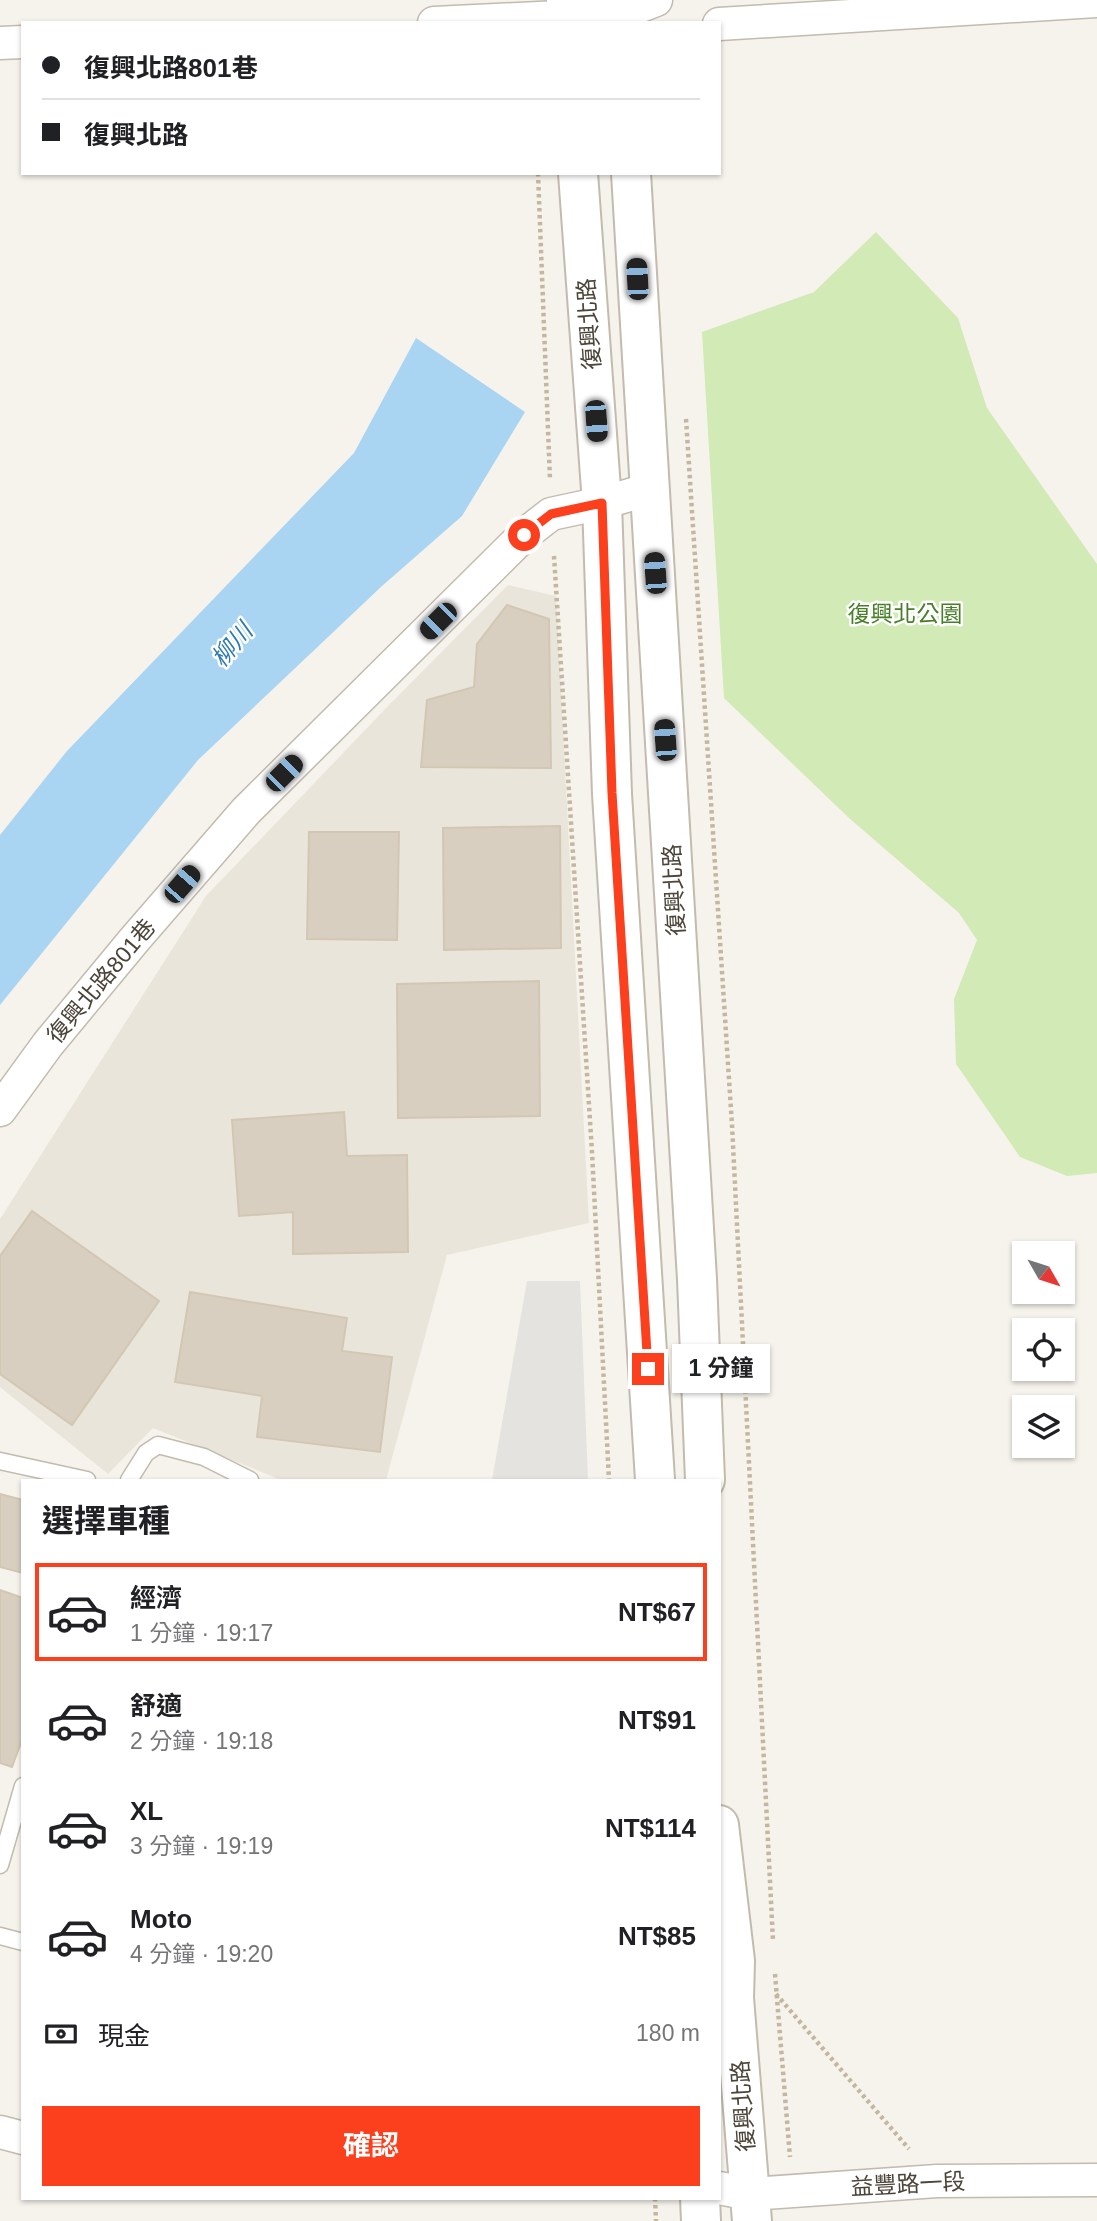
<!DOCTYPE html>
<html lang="zh-TW">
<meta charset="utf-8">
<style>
:root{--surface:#fff;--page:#f6f6f6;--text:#202124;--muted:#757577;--line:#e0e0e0;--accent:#fc3f1d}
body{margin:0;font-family:Arial,"Noto Sans TC",sans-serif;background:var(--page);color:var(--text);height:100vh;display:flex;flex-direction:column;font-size:26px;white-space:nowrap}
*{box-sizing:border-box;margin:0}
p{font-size:23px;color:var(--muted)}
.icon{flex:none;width:38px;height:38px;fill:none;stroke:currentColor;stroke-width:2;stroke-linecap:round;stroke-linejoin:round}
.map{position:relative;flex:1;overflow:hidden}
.sheet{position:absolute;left:21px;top:1479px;width:700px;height:721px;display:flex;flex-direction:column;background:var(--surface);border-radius:0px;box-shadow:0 2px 5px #0004}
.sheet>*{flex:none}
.banner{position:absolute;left:21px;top:21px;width:700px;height:154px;border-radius:0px;box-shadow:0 2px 5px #0004;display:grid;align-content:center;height:154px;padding:0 21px;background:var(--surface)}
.needle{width:46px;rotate:129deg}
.tools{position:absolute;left:1012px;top:1241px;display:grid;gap:14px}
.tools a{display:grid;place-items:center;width:63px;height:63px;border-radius:0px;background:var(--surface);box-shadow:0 2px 5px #0004;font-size:35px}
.end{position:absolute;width:32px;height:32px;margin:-16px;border:9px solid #fc3f1d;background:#fff;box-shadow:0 0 0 4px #fff}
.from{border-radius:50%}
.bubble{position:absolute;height:49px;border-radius:0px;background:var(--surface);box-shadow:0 2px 5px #0004;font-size:23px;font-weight:700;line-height:49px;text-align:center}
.car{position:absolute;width:21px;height:42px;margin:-21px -10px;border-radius:9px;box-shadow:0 0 5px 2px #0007;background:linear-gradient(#222 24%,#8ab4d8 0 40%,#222 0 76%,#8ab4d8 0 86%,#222 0)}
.banner b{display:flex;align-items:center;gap:24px;height:66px;font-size:26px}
.banner b+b{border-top:2px solid var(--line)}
.banner i{width:18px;height:18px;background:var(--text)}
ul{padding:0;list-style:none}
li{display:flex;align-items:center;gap:21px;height:98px;margin:0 14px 10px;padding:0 7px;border:4px solid transparent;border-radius:0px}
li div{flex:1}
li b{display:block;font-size:26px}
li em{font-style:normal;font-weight:700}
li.on{border-color:var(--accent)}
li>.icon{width:63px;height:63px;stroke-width:1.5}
h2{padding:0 21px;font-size:32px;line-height:84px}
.pay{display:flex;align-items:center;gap:18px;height:77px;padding:0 21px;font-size:26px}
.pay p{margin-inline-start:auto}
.button{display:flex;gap:14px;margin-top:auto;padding:14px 21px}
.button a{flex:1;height:80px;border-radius:0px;background:var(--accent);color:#fff;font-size:28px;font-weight:700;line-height:80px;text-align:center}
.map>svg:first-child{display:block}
.residential{fill:#eae5da}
.green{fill:#d2eab5}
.parking{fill:#e5e3e0}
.water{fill:#a9d4f2}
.building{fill:#d8cfc1;stroke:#d3c7b4;stroke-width:2}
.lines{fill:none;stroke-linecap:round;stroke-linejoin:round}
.service-casing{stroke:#c2bbae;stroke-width:19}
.minor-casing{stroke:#c2bbae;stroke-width:35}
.tertiary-casing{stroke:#c2bbae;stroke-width:42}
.path{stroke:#c4b79f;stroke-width:4.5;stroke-dasharray:3.5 3.5;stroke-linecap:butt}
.service{stroke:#fff;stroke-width:16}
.minor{stroke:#fff;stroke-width:32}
.tertiary{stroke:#fff;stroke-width:38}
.route{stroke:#fc3f1d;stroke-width:9}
.labels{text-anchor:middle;stroke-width:5;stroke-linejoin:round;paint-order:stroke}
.street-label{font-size:23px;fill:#4b4439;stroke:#fff}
.park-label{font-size:23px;fill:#4a7f2a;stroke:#fff}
.water-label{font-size:24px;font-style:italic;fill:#2e7ab2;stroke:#fff}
</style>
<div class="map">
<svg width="1097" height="2221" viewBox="0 0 1097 2221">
<rect width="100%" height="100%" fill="#f6f3ec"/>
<!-- residential -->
<path class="residential" d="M508 585 556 596 589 1223 447 1255 386 1480H281L153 1428 108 1474 0 1387V1219L206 896 390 704Z"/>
<!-- green -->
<path class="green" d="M876 232 958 318 987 408 1097 564V1173L1067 1176 1020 1157 956 1064 954 999 977 940 959 913 849 818 724 698 702 332 814 292Z"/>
<!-- parking -->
<path class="parking" d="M527 1281H580L588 1480H492Z"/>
<!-- water -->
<path class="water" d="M416 338 525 412 462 516 382 586 198 760 0 1005V835L67 751 354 453Z"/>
<!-- building -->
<g class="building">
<path d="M507 605 549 619 551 768 421 767 427 700 474 687 477 644Z"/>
<path d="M560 826 561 948 444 950 443 828Z"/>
<path d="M309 832H399L397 940 307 939Z"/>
<path d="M539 981 540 1116 398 1118 397 984Z"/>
<path d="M344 1112 347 1156 407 1155 408 1252 293 1254V1212L239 1216 232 1120Z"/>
<path d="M32 1211 159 1301 72 1425 0 1374V1256Z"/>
<path d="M190 1292 347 1318 342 1351 392 1357 380 1452 257 1437 262 1396 175 1382Z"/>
<path d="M0 1494 23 1500V1573L0 1567Z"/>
<path d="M0 1590 23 1598V1737L12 1767 0 1763Z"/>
</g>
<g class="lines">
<defs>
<g id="service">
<path d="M0 1461 87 1480"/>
<path d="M129 1480 146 1453 158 1445 204 1457 250 1480"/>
<path d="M0 1865 23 1786"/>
<path d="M0 1936 23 1942"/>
</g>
<g id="minor">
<path d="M434 23 620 14 656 0"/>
<path d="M719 24 1097 1"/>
<path d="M0 43 23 42"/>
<path d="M0 1110 48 1044 135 939 246 811 524 535 551 514 602 503 650 489"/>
<path d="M0 2132 23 2138"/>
<path d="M719 2188 750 2194 937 2181 1097 2180"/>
</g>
<g id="tertiary">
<path d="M566 0 567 23"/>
<path d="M620 0 621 23"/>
<path d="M578 173 602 503 612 794 655 1480"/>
<path d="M631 173 697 1279 705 1480"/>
<path d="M719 1825 735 1961 734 1998 752 2221"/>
<path d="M700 2198 701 2221"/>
</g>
</defs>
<!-- service casing -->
<use href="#service" class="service-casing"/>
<!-- minor casing -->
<use href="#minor" class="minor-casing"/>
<!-- tertiary casing -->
<use href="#tertiary" class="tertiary-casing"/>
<!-- path -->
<g class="path">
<path d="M538 173 550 480"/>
<path d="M686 419 732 1125 773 1941"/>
<path d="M554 556 592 1152 609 1480"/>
<path d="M775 1974 790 2157"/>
<path d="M776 1994 909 2149"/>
<path d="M655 2198 656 2221"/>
</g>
<!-- service -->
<use href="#service" class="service"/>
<!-- minor -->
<use href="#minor" class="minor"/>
<!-- tertiary -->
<use href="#tertiary" class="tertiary"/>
</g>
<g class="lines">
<!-- route -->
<path class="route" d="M524 535 551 514 602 503 612 793 648 1369"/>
</g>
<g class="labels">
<!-- street labels -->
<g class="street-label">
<text transform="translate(589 324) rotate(-94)" y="8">復興北路</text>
<text transform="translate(674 890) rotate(-93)" y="8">復興北路</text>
<text transform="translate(101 981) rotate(-50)" y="8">復興北路801巷</text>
<text transform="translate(743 2106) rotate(-94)" y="8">復興北路</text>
<text transform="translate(908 2184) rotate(-3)" y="8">益豐路一段</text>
</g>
<!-- park labels -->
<g class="park-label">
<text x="905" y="622">復興北公園</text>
</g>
<!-- water labels -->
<g class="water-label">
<text transform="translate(232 645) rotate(-50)" y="8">柳川</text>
</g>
</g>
</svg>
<div class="tools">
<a><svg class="needle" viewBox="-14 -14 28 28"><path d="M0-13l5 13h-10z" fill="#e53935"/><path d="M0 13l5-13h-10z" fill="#757577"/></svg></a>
<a><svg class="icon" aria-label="locate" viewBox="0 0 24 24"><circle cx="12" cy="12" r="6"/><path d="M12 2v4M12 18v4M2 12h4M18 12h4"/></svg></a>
<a><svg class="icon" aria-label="layers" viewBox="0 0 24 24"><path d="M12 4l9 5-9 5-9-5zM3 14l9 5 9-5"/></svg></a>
</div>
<i class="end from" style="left:524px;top:535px"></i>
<i class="end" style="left:648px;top:1369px"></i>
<div class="bubble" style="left:672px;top:1344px;width:98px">1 分鐘</div>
<i class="car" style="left:637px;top:279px;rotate:357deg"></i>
<i class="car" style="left:596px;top:421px;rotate:176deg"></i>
<i class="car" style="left:655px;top:573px;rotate:356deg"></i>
<i class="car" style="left:438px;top:621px;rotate:225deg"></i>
<i class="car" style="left:665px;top:740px;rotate:356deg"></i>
<i class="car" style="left:284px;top:773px;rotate:45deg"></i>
<i class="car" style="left:182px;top:884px;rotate:41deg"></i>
<div class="banner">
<b><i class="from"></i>復興北路801巷</b>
<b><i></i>復興北路</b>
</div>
<section class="sheet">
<h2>選擇車種</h2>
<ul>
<li class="on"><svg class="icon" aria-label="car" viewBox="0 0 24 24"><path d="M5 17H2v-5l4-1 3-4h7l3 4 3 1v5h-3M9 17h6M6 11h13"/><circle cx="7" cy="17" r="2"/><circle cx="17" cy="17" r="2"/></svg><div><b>經濟</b><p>1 分鐘 · 19:17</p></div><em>NT$67</em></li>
<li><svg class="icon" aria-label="car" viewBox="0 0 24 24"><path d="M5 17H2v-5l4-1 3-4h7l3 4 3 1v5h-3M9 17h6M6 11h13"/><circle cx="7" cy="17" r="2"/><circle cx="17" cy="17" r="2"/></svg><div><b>舒適</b><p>2 分鐘 · 19:18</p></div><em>NT$91</em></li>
<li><svg class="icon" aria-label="car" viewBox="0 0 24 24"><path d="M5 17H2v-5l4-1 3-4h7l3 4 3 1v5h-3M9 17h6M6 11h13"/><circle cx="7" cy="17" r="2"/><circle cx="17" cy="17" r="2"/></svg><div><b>XL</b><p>3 分鐘 · 19:19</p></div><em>NT$114</em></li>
<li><svg class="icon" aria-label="car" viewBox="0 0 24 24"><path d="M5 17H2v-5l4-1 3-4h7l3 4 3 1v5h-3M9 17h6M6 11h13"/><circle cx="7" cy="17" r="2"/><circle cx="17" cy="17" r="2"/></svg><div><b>Moto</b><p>4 分鐘 · 19:20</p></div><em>NT$85</em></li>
</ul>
<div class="pay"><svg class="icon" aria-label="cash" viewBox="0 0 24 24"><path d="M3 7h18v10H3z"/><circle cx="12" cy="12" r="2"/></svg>現金<p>180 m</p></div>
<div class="button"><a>確認</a></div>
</section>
</div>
